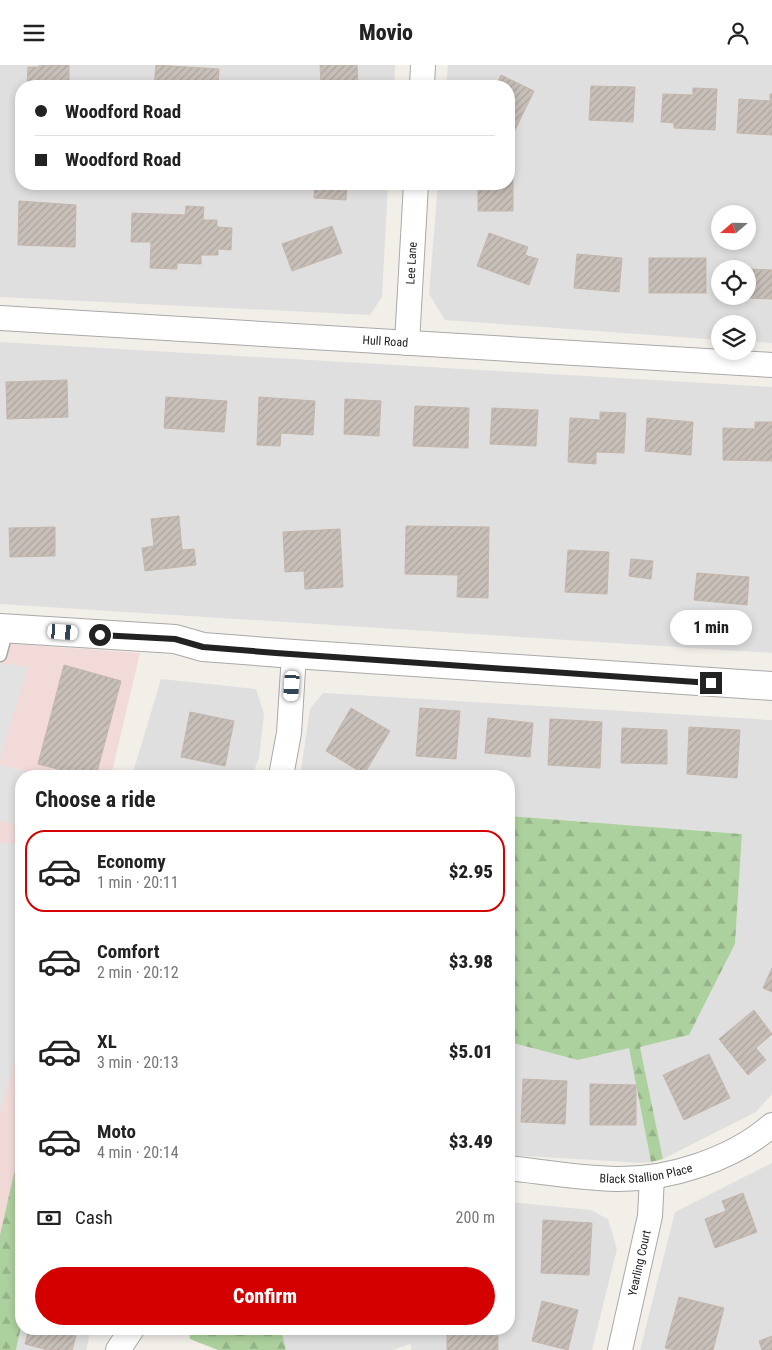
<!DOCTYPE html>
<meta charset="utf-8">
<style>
:root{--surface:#fff;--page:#f2f2f2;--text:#222;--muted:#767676;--line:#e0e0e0;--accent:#d40000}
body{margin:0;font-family:"Roboto Condensed",sans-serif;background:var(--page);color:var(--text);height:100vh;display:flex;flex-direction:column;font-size:19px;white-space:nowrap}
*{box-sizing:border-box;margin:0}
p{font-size:16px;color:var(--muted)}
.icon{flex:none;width:28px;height:28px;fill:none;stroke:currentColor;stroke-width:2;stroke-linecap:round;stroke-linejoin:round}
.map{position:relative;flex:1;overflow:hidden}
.sheet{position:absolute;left:15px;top:705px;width:500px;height:565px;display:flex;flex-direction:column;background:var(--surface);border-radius:20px;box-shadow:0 2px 8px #0003}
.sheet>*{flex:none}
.top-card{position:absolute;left:15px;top:15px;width:500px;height:110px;border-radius:20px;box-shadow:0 2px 8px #0003;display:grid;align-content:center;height:110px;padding:0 20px;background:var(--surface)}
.needle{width:32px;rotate:250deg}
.controls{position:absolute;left:711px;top:140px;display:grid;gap:10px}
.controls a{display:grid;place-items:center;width:45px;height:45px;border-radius:50%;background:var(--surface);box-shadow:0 2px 8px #0003;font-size:25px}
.end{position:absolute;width:22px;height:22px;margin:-11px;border:6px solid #222;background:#fff;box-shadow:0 0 0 2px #fff}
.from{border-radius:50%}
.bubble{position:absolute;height:35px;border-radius:18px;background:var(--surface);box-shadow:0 2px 8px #0003;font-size:16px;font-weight:800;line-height:35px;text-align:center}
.car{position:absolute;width:15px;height:30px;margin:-15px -8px;border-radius:6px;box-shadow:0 0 4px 1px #0007;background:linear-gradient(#fff 24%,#345 0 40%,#fff 0 76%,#345 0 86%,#fff 0)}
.top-card b{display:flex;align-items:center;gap:18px;height:48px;font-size:19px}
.top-card b+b{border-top:1px solid var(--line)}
.top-card i{width:12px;height:12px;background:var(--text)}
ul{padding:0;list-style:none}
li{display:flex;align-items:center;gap:15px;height:82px;margin:0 10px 8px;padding:0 10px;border:2px solid transparent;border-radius:20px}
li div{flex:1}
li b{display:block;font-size:19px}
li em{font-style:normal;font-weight:800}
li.on{border-color:var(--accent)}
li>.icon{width:45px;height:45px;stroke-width:1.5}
h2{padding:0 20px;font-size:22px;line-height:60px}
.pay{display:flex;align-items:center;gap:12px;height:55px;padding:0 20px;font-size:19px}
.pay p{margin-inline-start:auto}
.button{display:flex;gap:10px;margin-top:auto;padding:10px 20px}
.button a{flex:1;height:58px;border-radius:30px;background:var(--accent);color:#fff;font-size:20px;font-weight:800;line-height:58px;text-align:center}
header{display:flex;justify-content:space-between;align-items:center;height:65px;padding:0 20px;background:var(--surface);font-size:22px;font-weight:800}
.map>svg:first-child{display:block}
.residential{fill:#e0dfdf;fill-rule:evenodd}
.commercial{fill:#f2dad9}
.forest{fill:url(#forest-firs)}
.parking{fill:#e2e2e2}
.building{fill:url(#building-hatch);stroke:#c4b6ab}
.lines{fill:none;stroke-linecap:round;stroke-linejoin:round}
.service-casing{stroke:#a9a9a9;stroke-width:15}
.minor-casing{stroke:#a9a9a9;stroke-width:26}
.tertiary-casing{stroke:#a9a9a9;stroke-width:30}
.service{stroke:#fff;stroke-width:12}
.minor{stroke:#fff;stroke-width:24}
.tertiary{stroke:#fff;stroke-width:28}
.route{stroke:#222;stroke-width:6}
.labels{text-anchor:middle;stroke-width:4.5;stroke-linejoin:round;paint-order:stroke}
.street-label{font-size:12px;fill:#222;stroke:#fff}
</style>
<header><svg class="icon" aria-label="menu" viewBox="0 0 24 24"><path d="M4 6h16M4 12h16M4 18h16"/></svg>Movio<svg class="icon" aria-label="person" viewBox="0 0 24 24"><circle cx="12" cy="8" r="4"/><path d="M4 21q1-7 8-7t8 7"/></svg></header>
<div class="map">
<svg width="772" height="1285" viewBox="0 0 772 1285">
<defs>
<pattern id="forest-firs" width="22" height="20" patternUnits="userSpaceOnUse" patternTransform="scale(1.25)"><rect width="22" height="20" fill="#add19e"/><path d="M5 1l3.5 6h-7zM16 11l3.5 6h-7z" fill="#95b388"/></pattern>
<pattern id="building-hatch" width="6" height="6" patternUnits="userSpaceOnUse" patternTransform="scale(1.25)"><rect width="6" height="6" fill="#c7bfb8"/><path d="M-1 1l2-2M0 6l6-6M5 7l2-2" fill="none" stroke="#aba49e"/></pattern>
</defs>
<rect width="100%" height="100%" fill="#f2efe9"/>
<!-- residential -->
<g class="residential">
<path d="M0 0H395L394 21H21V119H388L382 232 370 250 0 232Z"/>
<path d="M448 0H772V278L748 276V259H720V275L445 255 429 229 438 119H509V21H446ZM720 149H748V176H720ZM720 204H748V231H720Z"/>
<path d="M0 277 772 322V588L0 539Z"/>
<path d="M161 614 256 624 264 649 259 693 252 711H132Z"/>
<path d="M323 628 772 655V1029L756 1047 663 1094 640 982 689 970 735 879 742 769 509 751V711H300L310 644Z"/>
<path d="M509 977 578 995 629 982 651 1097 642 1098 509 1090Z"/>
<path d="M772 1098V1285H640L675 1147Z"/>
<path d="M509 1137 591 1145 608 1154 617 1184 592 1285H411V1279L392 1285H286L281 1264H509Z"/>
<path d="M21 1262V1264H91L86 1285H16Z"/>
</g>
<!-- commercial -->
<path class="commercial" d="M0 578 140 588 111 711H21V1094L0 1185Z"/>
<!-- forest -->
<g class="forest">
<path d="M509 751 742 769 735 879 689 970 640 982 663 1094 651 1097 629 983 578 995 509 977Z"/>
<path d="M21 1078V1262L16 1285H0V1170Z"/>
<path d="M189 1264H281L286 1285H218L190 1274Z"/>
</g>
<!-- parking -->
<g class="parking">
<path d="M0 598 28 602 0 694Z"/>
<path d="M0 699 41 711H21V761L0 755Z"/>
<path d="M0 778 21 779V975L0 1047Z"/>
</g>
<!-- building -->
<g class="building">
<path d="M39 0H69V21H27L28 2H39Z"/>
<path d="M156 0 219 4 218 21H154Z"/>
<path d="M320 0H357L358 21H321Z"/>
<path d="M501 10 534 26 512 71 509 69V21H495Z"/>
<path d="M591 21 635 22 633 57 589 55Z"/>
<path d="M693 23 717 24 715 65 674 63V58L661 57 663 29 693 30Z"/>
<path d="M770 29H772V70L737 68 739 34 770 36Z"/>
<path d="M509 88H513V146H478V119H509Z"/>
<path d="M315 119H347L346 135 314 133Z"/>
<path d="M19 136 76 140 75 182 18 180Z"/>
<path d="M186 141 204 142 203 155H217V162L232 163 231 185 218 184V190H201V199L177 198V204L150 203 151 177H131L132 148 185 150Z"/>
<path d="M332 161 342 188 292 206 282 179Z"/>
<path d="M489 168 528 182 525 190 538 194 529 220 477 201Z"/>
<path d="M577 189 622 193 619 227 574 223Z"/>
<rect x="649" y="193" width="57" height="35"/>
<path d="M748 204 772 205V234L725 232 748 231Z"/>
<path d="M67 315 68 352 7 354 6 317Z"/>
<path d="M166 332 227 336 224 367 164 363Z"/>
<path d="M259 332 315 336 313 370 281 368 280 381 257 380Z"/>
<path d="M345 334 381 336 379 371 344 369Z"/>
<path d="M415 341 469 343 468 383 413 381Z"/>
<path d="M492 343 538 345 536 381 490 379Z"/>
<path d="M600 347 626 348 624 388 596 387V399L568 397 570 353 600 355Z"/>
<path d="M647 353 693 357 691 390 645 386Z"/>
<path d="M755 357H772V396L723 395V363L755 364Z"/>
<path d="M179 451 182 485 194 484 196 500 145 506 142 483 154 481 151 454Z"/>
<path d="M406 461 489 462 488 533 457 532 458 510 405 509Z"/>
<path d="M55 462V491L10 492 9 463Z"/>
<path d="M340 464 343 522 305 524 304 506 285 507 283 467Z"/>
<path d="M568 485 609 487 607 529 565 527Z"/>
<path d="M631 494 653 496 651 514 629 511Z"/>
<path d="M697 508 749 512 747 540 694 535Z"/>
<path d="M64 600 121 616 96 711H85L38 699Z"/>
<path d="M351 643 390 666 364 709 326 686Z"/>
<path d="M420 643 460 646 456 694 416 691Z"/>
<path d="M190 647 234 656 225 701 181 692Z"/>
<path d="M488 653 533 658 530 692 485 688Z"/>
<path d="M550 654 602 657 600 703 548 700Z"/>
<path d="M689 662 740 665 737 713 687 709Z"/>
<path d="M622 663 667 665V699L621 698Z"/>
<path d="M772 903V927L763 923Z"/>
<path d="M754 945 772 969 756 983 766 995 748 1010 719 974Z"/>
<path d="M709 989 730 1033 684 1055 663 1010Z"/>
<path d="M523 1014 567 1016 565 1059 521 1057Z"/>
<path d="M590 1019 636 1020V1060H590Z"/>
<path d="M743 1128 757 1167 715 1183 705 1154 726 1146 722 1136Z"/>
<path d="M543 1155 592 1158 589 1210 541 1208Z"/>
<path d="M679 1232 724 1243 713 1285H675L665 1283Z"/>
<path d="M542 1236 578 1245 568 1285 532 1276Z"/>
<path d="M29 1264H67L65 1269 76 1271 72 1285H48L25 1279Z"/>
<rect x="447" y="1264" width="51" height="21"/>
<path d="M772 1271V1285H762L759 1276Z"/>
</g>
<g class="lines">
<defs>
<path id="service" d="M0 590 7 564"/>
<g id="minor">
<path d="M422 21 423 0"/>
<path id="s1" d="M0 253 772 300"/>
<path id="s2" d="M407 278 416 119"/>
<path d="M281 711 289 668 294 589"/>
<path id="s3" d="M509 1103C544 1107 580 1113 616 1114 668 1115 732 1095 772 1060"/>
<path d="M118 1285 132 1264"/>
<path id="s4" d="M620 1285 650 1151 652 1112"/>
</g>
<path id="tertiary" d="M0 563 175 574 203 582 294 589 772 621"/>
</defs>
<!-- service casing -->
<use href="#service" class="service-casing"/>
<!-- minor casing -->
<use href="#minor" class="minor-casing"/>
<!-- tertiary casing -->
<use href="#tertiary" class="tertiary-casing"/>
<!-- service -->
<use href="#service" class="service"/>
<!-- minor -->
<use href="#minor" class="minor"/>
<!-- tertiary -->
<use href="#tertiary" class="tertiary"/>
</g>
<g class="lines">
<!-- route -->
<path class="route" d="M100 570 175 574 203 582 276 588 711 618"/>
</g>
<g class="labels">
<!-- street labels -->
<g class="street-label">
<text dy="4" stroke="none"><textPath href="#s2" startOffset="80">Lee Lane</textPath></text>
<text dy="4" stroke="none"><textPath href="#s1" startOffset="386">Hull Road</textPath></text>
<text dy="4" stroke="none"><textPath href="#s3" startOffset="138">Black Stallion Place</textPath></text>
<text dy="4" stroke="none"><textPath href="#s4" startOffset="89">Yearling Court</textPath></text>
</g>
</g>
</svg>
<div class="controls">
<a><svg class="needle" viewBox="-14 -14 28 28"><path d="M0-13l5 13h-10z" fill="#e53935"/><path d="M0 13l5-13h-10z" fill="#767676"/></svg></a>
<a><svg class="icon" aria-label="locate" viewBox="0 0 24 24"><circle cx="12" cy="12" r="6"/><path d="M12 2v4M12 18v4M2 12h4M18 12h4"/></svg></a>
<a><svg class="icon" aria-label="layers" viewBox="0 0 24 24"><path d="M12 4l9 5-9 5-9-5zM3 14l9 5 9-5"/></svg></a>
</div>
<i class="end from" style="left:100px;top:570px"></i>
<i class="end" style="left:711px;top:618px"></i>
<div class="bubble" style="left:670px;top:545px;width:82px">1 min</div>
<i class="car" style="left:63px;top:567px;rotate:94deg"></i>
<i class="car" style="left:292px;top:621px;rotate:184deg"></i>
<div class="top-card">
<b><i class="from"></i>Woodford Road</b>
<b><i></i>Woodford Road</b>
</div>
<section class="sheet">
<h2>Choose a ride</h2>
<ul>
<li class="on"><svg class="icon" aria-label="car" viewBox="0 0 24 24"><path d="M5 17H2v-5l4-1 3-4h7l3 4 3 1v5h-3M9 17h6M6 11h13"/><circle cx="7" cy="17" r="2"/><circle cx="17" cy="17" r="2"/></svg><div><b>Economy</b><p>1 min · 20:11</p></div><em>$2.95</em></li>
<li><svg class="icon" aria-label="car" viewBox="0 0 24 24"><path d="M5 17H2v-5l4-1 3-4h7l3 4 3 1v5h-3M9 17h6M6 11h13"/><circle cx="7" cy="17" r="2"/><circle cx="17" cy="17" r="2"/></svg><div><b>Comfort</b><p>2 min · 20:12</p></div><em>$3.98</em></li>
<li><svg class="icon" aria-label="car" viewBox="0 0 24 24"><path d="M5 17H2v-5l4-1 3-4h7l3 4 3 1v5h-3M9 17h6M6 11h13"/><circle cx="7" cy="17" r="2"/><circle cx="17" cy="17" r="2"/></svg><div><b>XL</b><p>3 min · 20:13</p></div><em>$5.01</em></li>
<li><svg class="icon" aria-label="car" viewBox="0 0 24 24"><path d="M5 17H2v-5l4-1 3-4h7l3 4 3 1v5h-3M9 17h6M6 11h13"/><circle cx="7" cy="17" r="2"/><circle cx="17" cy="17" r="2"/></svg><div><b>Moto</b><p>4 min · 20:14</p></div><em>$3.49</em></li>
</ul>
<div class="pay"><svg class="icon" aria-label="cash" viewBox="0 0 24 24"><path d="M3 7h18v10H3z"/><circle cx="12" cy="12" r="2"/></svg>Cash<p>200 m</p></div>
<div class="button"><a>Confirm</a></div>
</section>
</div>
